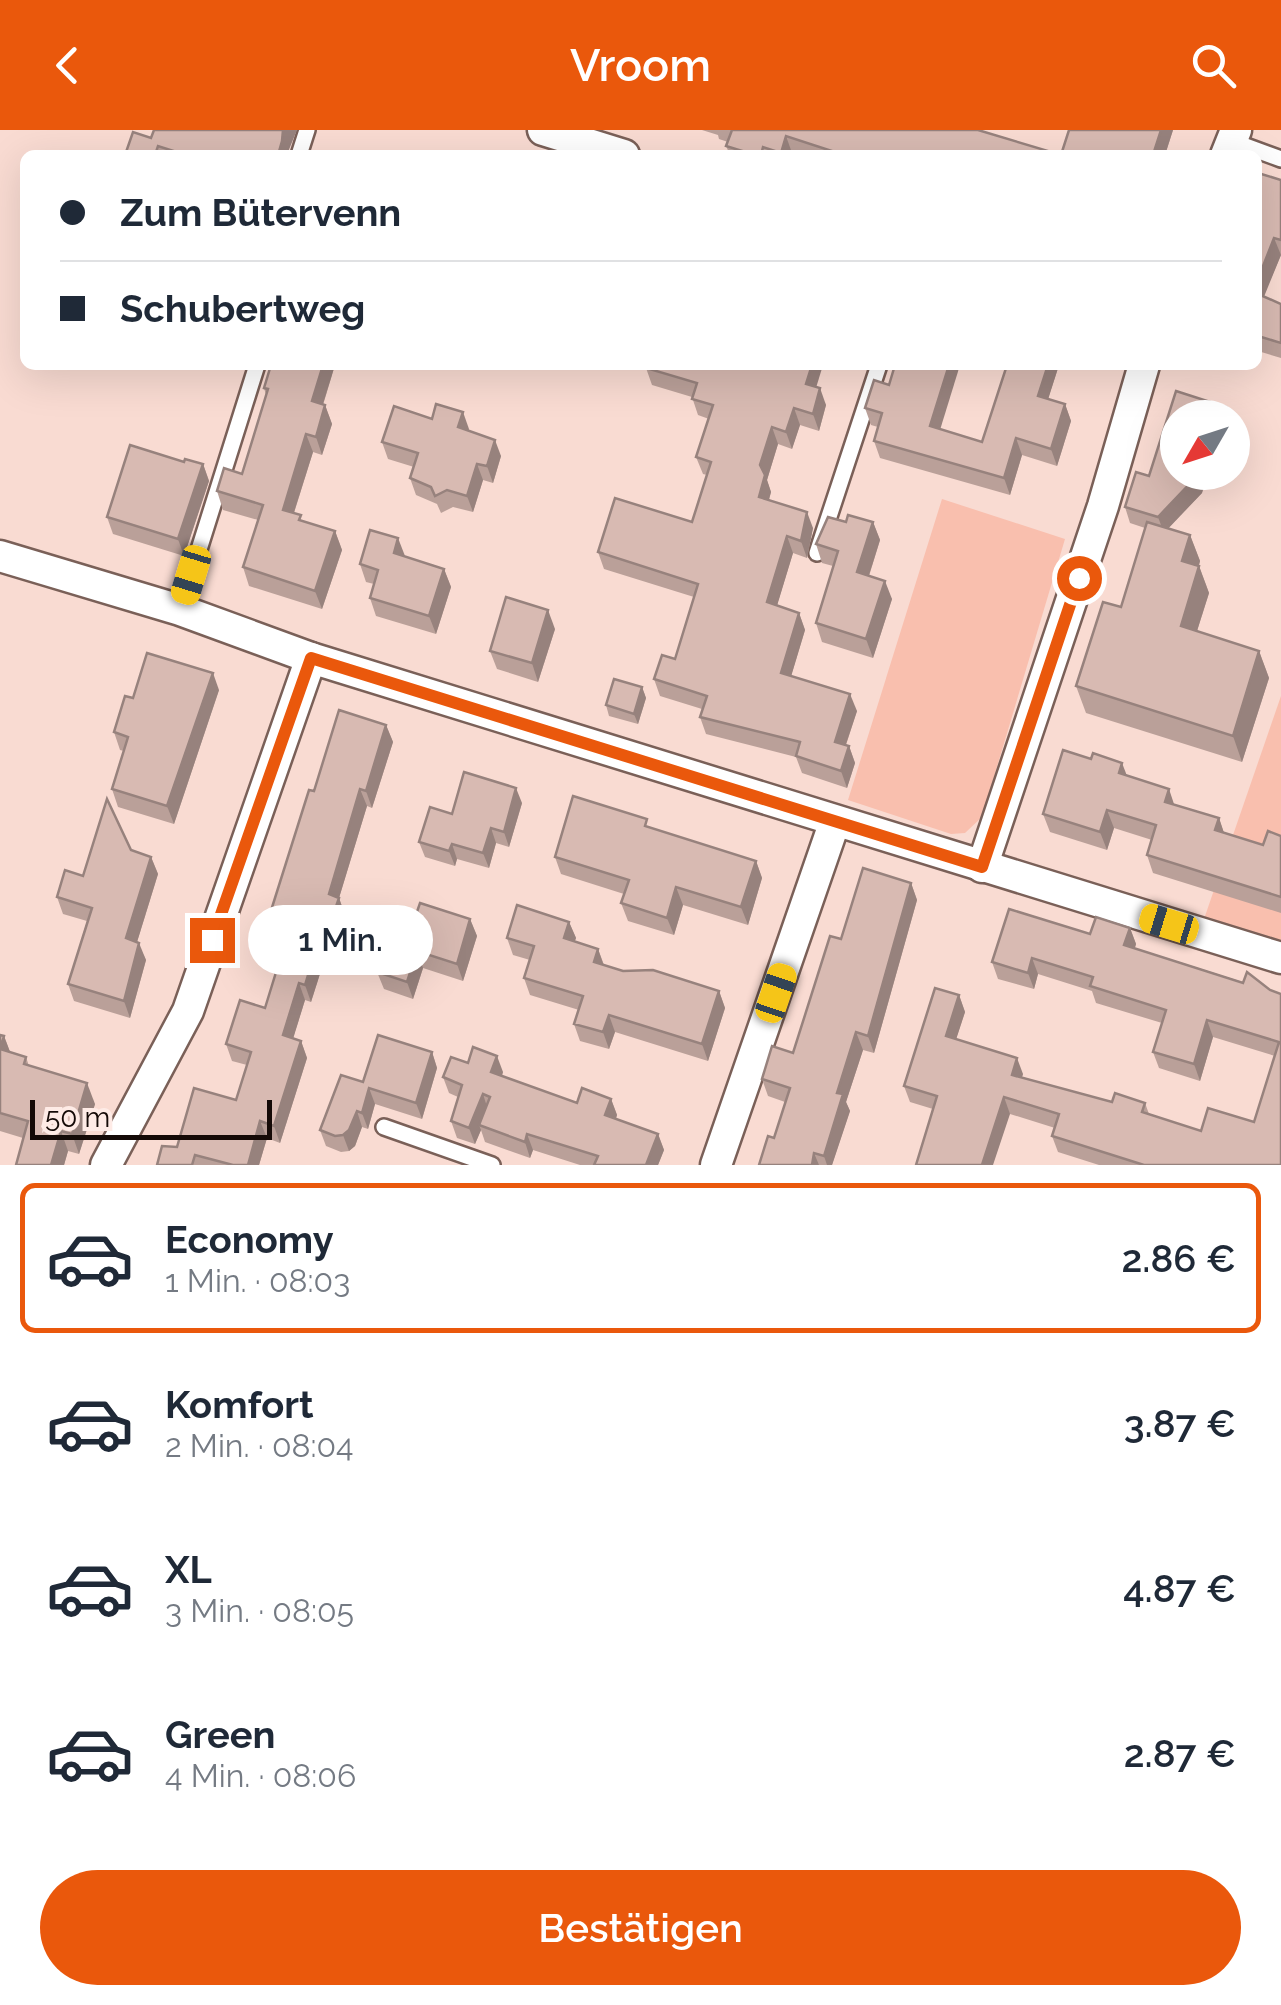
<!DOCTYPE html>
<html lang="de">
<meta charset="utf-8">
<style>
:root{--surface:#fff;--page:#f6f6f7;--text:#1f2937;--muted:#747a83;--line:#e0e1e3;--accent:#ea580c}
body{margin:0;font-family:Raleway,sans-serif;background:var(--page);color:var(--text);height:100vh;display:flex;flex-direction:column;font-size:38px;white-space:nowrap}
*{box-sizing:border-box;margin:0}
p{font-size:32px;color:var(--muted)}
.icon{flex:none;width:55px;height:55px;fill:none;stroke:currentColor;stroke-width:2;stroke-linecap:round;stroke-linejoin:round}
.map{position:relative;height:1035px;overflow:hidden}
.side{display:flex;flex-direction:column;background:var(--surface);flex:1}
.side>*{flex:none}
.banner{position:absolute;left:20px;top:20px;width:1242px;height:220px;border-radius:15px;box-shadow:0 10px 40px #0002;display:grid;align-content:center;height:220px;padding:0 40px;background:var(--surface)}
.needle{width:65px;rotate:231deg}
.buttons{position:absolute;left:1160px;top:270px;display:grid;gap:20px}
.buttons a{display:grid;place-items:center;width:90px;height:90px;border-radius:50%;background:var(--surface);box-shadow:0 10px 40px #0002;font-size:50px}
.scale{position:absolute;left:30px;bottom:25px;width:242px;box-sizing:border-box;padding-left:10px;border:5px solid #140a07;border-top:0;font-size:28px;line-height:35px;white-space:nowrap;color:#140a07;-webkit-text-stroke:8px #feebe6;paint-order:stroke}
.end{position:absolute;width:45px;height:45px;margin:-22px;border:12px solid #ea580c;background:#fff;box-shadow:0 0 0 5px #fff}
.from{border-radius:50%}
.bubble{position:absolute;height:70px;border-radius:35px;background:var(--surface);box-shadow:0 10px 40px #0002;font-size:32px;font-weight:600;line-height:70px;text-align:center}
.car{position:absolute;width:30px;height:60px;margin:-30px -15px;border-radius:12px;box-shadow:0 0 8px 2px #0007;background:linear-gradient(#f5c518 24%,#345 0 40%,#f5c518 0 76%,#345 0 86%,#f5c518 0)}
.banner b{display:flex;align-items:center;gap:35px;height:95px;font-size:38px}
.banner b+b{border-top:2px solid var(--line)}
.banner i{width:25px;height:25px;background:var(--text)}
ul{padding:18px 0 0;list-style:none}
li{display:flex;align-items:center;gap:30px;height:150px;margin:0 20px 15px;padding:0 20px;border:5px solid transparent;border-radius:15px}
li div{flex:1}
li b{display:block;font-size:38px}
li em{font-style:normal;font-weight:600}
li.active{border-color:var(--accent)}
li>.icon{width:90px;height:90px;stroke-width:1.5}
.cta{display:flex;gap:20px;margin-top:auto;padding:20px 40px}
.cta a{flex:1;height:115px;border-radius:60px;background:var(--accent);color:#fff;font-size:40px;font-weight:600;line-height:115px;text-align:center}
header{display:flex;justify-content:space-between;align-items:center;height:130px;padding:0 40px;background:var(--accent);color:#fff;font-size:45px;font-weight:600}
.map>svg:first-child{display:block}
.green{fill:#f9bfae}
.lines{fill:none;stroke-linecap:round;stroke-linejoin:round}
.lane-casing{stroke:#7a6058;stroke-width:20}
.street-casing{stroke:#7a6058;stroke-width:35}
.lane{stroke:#fff;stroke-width:15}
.street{stroke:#fff;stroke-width:30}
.wall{fill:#baa099}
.shaded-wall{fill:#97827d}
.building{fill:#d8bab2;stroke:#97827d;stroke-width:2.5}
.route{stroke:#ea580c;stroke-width:12}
</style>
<header><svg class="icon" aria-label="back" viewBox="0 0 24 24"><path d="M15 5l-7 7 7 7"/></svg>Vroom<svg class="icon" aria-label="search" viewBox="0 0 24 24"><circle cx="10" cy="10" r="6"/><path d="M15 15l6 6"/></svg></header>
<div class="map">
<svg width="1281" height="1035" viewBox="0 0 1281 1035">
<rect width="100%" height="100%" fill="#f9dbd2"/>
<!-- green -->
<g class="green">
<path d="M942 369 1065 409 982 687 965 703 951 704 848 670Z"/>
<path d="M1281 566V813L1204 789Z"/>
</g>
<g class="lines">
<defs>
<g id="lane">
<path d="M1232 11 1281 29"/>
<path d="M299 25 307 0"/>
<path d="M817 423 879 235"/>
<path d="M180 480 257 235"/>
<path d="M384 997 492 1035"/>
</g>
<g id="street">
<path d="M543 0 624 25"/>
<path d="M1226 25 1236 0"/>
<path d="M0 426 180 480 311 528 1281 828"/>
<path d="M982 737 1103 376 1144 235"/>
<path d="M106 1035 188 881 311 528"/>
<path d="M716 1035 835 691"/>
</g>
</defs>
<!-- lane casing -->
<use href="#lane" class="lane-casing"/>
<!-- street casing -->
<use href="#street" class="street-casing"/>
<!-- lane -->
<use href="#lane" class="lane"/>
<!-- street -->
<use href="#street" class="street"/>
</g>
<!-- wall -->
<g class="wall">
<path d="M702 0H979L1061 25 1173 0 1165 25H799L792 23V25H730L726 16 728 12 719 9 718 5Z"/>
<path d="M151 8 288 22 289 25H125Z"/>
<path d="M1258 43 1281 50V125L1263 167 1281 174V228L1258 221Z"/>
<path d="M335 235 323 275H325L332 294 322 325 313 322 294 383 302 391 335 401 342 420 322 479 249 456 243 437 258 390 223 380 217 361 242 344 266 265 264 258Z"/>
<path d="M1007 235H1059L1048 269 1065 274 1071 291 1057 336 1022 325 1010 365 880 328 874 311 878 297 871 295 865 278 982 312Z"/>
<path d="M646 238 816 257 826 275 819 301 800 295 792 319 778 314 767 350 771 362 769 370 813 398 807 428 793 423 777 475 799 483 805 500 791 546 857 581 846 615 849 616 855 633 847 658 802 643 796 627 706 604 700 587 702 579 660 566 654 549 675 529 694 467 604 439 598 422 692 392 707 345 703 344 696 327 709 289 698 285 692 267 652 255Z"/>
<path d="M469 299 468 300 501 326 493 353 483 350 473 382 453 377 441 383 437 374 416 365 410 348 414 337 388 329 382 312Z"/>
<path d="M184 332 203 334 209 351 184 426 113 404 107 387Z"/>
<path d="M1178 342H1216L1215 348 1207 345 1202 363 1168 398 1190 405 1200 431 1199 436 1209 463 1197 501 1259 521 1269 548 1242 632 1086 583 1076 556 1121 477 1145 398 1130 393 1125 377 1149 346Z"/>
<path d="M846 392H873L880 410 869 446 892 469 873 528 822 512 816 493 833 436 822 433 816 414Z"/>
<path d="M405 427 444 439 451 457 436 504 376 486 370 468 374 454 366 452 360 434Z"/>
<path d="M555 499 538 552 497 539 490 521Z"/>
<path d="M642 557 646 568 638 594 609 586 606 575Z"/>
<path d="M219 560 174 694 118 677 112 659 124 621 120 620 114 602 133 568Z"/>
<path d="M386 595 393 612 372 678 367 676 339 768 345 785 338 808 332 806 311 872 305 870 293 908 301 911 307 928 280 1013 267 1008 259 1035H157L236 970 247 935 232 931 226 914 265 878 281 827 269 823 263 806Z"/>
<path d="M1127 646 1175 675 1219 688 1224 703 1263 715 1281 706V783L1153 743 1147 725 1152 710 1114 698 1107 720 1050 702 1043 684Z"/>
<path d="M522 673 509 717 496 713 489 738 457 729 455 736 425 727 419 712 452 684Z"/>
<path d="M651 698 756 731 762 748 748 795 683 775 674 805 628 791 621 773 624 764 561 744 555 727Z"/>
<path d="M131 720 151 727 158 744 137 812 146 830 130 888 74 871 68 854 87 791 63 784 57 767 83 746Z"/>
<path d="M911 753 917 770 874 923 863 920 846 972 850 981 832 1035H759L774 1008 785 972 768 966 762 949 793 923Z"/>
<path d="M470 789 477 806 463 851 423 838 413 869 384 859 377 842 405 817Z"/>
<path d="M569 792 576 808 574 812 598 819 604 835 623 841 719 861 725 878 708 931 615 902 609 919 580 911 574 894 579 880 530 865 524 848 530 830 513 825 507 808Z"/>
<path d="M1130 798 1136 814 1135 818 1281 864V1035H1099L1058 1022 1052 1006 1055 998 1010 984 933 979 910 972 904 956 959 865 965 882 956 909 1023 944 1022 947 1112 972 1145 973 1149 984 1201 1001 1254 992 1275 926 1213 907 1200 951 1159 938 1153 922 1162 893 1096 873 1092 861 1038 844 1034 859 998 849 992 832 1090 804Z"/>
<path d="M0 905 4 906 10 922 26 927 29 936 95 974 79 1024 68 1021 64 1035H16L23 1008 0 1001Z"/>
<path d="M432 922 437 938 422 989 375 974 368 999 362 997 355 1016 349 1021 341 1022 326 1016 320 1000 363 952Z"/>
<path d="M468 933 503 942 502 946 577 973 611 969 617 985 616 989 658 1004 664 1020 658 1035H580L533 1020 530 1028 485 1012 481 1000 475 1014 457 1008 451 991 458 967 449 963 443 947Z"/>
</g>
<!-- shaded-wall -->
<g class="shaded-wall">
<path d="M283 0H297L288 22 289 25H278Z"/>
<path d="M1161 0H1173L1165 25H1153Z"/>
<path d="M786 6 792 23V25H782L781 23Z"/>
<path d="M1274 108 1281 125 1259 179 1258 149Z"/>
<path d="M323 235H335L318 290 312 271Z"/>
<path d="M812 235H823L812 271 806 254Z"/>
<path d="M949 235H960L936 313 930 296Z"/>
<path d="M1048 235H1059L1044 282 1038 266Z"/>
<path d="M820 258 826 275 819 301 813 284Z"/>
<path d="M1065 274 1071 291 1057 336 1051 319Z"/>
<path d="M325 275 332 294 322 325 316 307Z"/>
<path d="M1226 277 1230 288H1223Z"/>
<path d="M794 278 800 295 792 319 786 302Z"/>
<path d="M463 282 469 299 464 313 458 297Z"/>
<path d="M772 297 778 314 767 350 771 362 765 383 759 367 760 335Z"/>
<path d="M306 304 313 322 289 398 283 380Z"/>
<path d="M1016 308 1022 325 1010 365 1004 348Z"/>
<path d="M495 310 501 326 493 353 487 336Z"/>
<path d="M203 334 209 351 184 426 178 409Z"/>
<path d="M477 334 483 350 473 382 467 366Z"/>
<path d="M1197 342H1206L1207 345 1202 363 1164 403 1158 387Z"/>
<path d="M807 382 813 398 807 428 801 411Z"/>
<path d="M873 392 880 410 864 461 857 442Z"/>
<path d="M335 401 342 420 322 479 315 461Z"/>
<path d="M1190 405 1200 431 1192 457 1182 431Z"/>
<path d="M787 406 793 423 773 489 767 472Z"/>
<path d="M398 408 405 426 394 423Z"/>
<path d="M1199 436 1209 463 1190 523 1181 496Z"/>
<path d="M444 439 451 457 436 504 429 486Z"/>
<path d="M885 451 892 469 873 528 866 509Z"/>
<path d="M548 480 555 499 538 552 532 533Z"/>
<path d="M799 483 805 500 787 560 781 543Z"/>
<path d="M1259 521 1269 548 1242 632 1233 606Z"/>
<path d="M213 543 219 560 174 694 167 676Z"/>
<path d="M642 557 646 568 638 594 634 584Z"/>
<path d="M850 564 857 581 841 629 835 612Z"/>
<path d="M386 595 393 612 372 678 366 661Z"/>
<path d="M849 616 855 633 847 658 841 641Z"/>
<path d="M1122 633 1129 651 1119 643Z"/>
<path d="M516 658 522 673 509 717 504 702Z"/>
<path d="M360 659 367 676 339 768 345 785 338 808 331 791 329 764Z"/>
<path d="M1169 659 1175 677 1165 672Z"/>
<path d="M1107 680 1114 698 1107 720 1100 702Z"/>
<path d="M1219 688 1225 706 1215 700Z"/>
<path d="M491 698 496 713 489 738 483 723Z"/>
<path d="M452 714 457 729 455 736 449 721Z"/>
<path d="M151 727 158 744 133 825 126 808Z"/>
<path d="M756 731 762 748 748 795 741 777Z"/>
<path d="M911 753 917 770 874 923 868 906Z"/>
<path d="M676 757 683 775 674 805 667 788Z"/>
<path d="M325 789 332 806 311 872 305 855Z"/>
<path d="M470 789 477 806 463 851 457 834Z"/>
<path d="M569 792 576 808 570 825 564 808Z"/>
<path d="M1130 798 1136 814 1130 832 1124 815Z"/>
<path d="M139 813 146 830 130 888 124 871Z"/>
<path d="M598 819 604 836 594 832Z"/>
<path d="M417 821 423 838 413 869 407 852Z"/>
<path d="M1032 828 1038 844 1034 859 1028 843Z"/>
<path d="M299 853 305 870 289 922 283 905Z"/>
<path d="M719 861 725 878 708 931 702 914Z"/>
<path d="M959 865 965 882 952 922 946 906Z"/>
<path d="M609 885 615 902 609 919 603 902Z"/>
<path d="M1207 890 1213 907 1200 951 1194 934Z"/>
<path d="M856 902 863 920 846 972 850 981 832 1035H827L824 1026 837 963Z"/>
<path d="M4 906 12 927 0 919Z"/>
<path d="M301 911 307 928 280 1013 274 996Z"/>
<path d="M432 922 437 938 422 989 416 973Z"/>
<path d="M497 926 503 942 497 958 491 942Z"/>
<path d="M1017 928 1023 944 1017 961 1012 945Z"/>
<path d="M87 953 95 974 79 1024 72 1004Z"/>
<path d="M369 958 375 974 368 999 362 983Z"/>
<path d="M483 964 488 980 479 995 481 1000 475 1014 469 998Z"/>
<path d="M1004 967 1010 984 993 1035H982Z"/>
<path d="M611 969 617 985 611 1001 605 985Z"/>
<path d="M357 981 362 997 355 1016 349 1021 343 1005Z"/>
<path d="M260 991 267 1008 259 1035H248Z"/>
<path d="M61 1001 68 1021 64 1035H51Z"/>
<path d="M527 1004 533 1020 530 1028 525 1012Z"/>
<path d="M658 1004 664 1020 658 1035H646Z"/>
<path d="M814 1023 819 1035H812Z"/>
</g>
<!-- building -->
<g class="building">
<path d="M154 0H283L282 11 278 25H186L158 16 155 25H125L133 2 151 8Z"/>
<path d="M732 0H978L1061 25 1069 0H1161L1153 25H844L786 6 781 23 763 17 761 25H755L726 16Z"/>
<path d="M1258 43 1281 50V110L1274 108 1258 149Z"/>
<path d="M1258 164 1281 174V213L1258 206Z"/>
<path d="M271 235H323L312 271 325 275 316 307 306 304 283 380 301 385 299 390 335 401 315 461 243 437 263 375 217 361 224 338 242 344 268 259 264 258Z"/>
<path d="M647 235H812L806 254 820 258 813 284 794 278 786 302 772 297 760 335 765 345 759 367 807 382 801 411 787 406 767 472 799 483 781 543 850 564 835 612 849 616 841 641 796 626 800 612 700 587 707 566 654 549 662 525 675 529 698 454 598 422 615 368 692 392 711 332 696 327 713 275 692 269 697 253 646 238Z"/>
<path d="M895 235H949L930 296 982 312 1007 235H1048L1038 266 1065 274 1051 319 1016 308 1004 348 874 311 882 283 865 278 874 250 889 255Z"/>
<path d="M1176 261 1226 277 1223 288H1178V342H1197L1196 347 1158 387 1125 377 1136 342 1149 346Z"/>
<path d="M436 274 463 282 458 297 495 310 487 336 477 334 467 366 447 360 435 366 431 357 410 348 418 323 382 312 394 276 432 289Z"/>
<path d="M130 315 184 332 185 329 203 334 178 409 107 387Z"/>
<path d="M848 385 873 392 857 442 885 451 866 509 816 493 838 421 816 414 828 387 846 392Z"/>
<path d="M1147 392 1190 405 1182 431 1199 436 1181 496 1259 521 1233 606 1076 556 1103 472 1121 477Z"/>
<path d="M370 400 398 408 394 423 444 439 429 486 370 468 378 440 360 434Z"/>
<path d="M506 467 548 480 532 533 490 521Z"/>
<path d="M147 523 213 543 167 676 112 659 128 607 114 602 125 566 133 568Z"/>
<path d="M614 549 642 557 634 584 606 575Z"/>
<path d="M339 580 386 595 366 661 360 659 329 764 339 768 331 791 325 789 305 855 299 853 283 905 301 911 274 996 260 991 248 1035H233L195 1025 192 1035H157L162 1016 177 1017 194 958 236 970 251 922 226 914 240 870 265 878 285 813 263 806 309 660 314 661Z"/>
<path d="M1063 620 1091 629 1093 623 1122 633 1119 643 1169 659 1165 672 1219 688 1215 700 1263 715 1268 701 1281 706V767L1147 725 1156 695 1107 680 1100 702 1043 684Z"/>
<path d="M464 642 516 658 504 702 491 698 483 723 452 714 449 721 419 712 430 677 452 684Z"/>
<path d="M573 666 647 689 645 696 756 731 741 777 676 757 667 788 621 773 629 750 555 727Z"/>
<path d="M107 669 131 720 151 727 126 808 139 813 124 871 68 854 92 778 57 767 65 740 83 746Z"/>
<path d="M863 738 911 753 868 906 856 902 837 963 843 964 824 1026 814 1023 812 1035H759L768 1006 774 1008 790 958 762 949 772 916 793 923 830 806 841 809Z"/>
<path d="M420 773 470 789 457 834 417 821 407 852 377 842 387 812 405 817Z"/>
<path d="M517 775 569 792 564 808 598 819 594 832 623 841 653 840 719 861 702 914 609 885 603 902 574 894 583 866 524 848 534 816 507 808Z"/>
<path d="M1009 779 1090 804 1096 787 1130 798 1124 815 1243 853 1247 842 1270 860 1281 864V1035H1144L1052 1006 1059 984 1004 967 982 1035H916L937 966 904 956 935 858 959 865 946 906 1017 928 1012 945 1112 972 1115 963 1145 973 1142 982 1201 1001 1208 978 1254 992 1279 912 1207 890 1194 934 1153 922 1166 880 1090 856 1093 847 1032 828 1028 843 992 832Z"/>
<path d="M0 905 4 906 0 919 26 927 24 934 87 953 72 1004 61 1001 51 1035H16L28 991 0 983Z"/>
<path d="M378 905 432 922 416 973 369 958 362 983 357 981 349 1000 343 1005 335 1006 320 1000 341 945 363 952Z"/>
<path d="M473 917 497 926 491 942 577 973 582 958 611 969 605 985 658 1004 646 1035H594L598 1026 527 1004 525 1012 479 995 490 967 483 964 469 998 451 991 462 955 443 947 451 927 468 933Z"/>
</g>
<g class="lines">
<!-- route -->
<path class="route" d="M212 810 311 528 982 737 1079 448"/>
</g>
</svg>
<div class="buttons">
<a><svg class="needle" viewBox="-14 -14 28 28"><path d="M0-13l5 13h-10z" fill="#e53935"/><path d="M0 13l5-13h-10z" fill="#747a83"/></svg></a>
</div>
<div class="scale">50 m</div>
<i class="end from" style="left:1079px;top:448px"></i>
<i class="end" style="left:212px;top:810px"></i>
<div class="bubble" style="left:248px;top:775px;width:185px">1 Min.</div>
<i class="car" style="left:191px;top:445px;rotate:197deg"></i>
<i class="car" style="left:1169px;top:794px;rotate:287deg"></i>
<i class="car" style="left:776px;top:863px;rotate:19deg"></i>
<div class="banner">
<b><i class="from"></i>Zum Bütervenn</b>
<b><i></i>Schubertweg</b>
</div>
</div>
<section class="side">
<ul>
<li class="active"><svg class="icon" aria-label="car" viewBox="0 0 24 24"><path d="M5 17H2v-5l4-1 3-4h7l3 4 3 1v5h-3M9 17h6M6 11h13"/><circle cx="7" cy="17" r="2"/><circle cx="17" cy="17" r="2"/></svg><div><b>Economy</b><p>1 Min. · 08:03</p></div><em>2.86 €</em></li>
<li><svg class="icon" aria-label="car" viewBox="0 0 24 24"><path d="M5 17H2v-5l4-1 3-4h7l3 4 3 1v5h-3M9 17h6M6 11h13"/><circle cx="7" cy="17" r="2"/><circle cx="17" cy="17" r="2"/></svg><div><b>Komfort</b><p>2 Min. · 08:04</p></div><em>3.87 €</em></li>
<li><svg class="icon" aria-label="car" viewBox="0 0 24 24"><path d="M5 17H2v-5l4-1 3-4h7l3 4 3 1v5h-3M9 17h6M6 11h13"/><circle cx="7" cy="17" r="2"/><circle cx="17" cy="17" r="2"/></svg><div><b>XL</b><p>3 Min. · 08:05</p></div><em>4.87 €</em></li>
<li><svg class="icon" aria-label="car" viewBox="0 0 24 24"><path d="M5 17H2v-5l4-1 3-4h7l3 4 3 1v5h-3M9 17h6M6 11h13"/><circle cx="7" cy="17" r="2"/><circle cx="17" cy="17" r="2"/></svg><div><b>Green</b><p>4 Min. · 08:06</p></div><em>2.87 €</em></li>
</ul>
<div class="cta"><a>Bestätigen</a></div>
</section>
